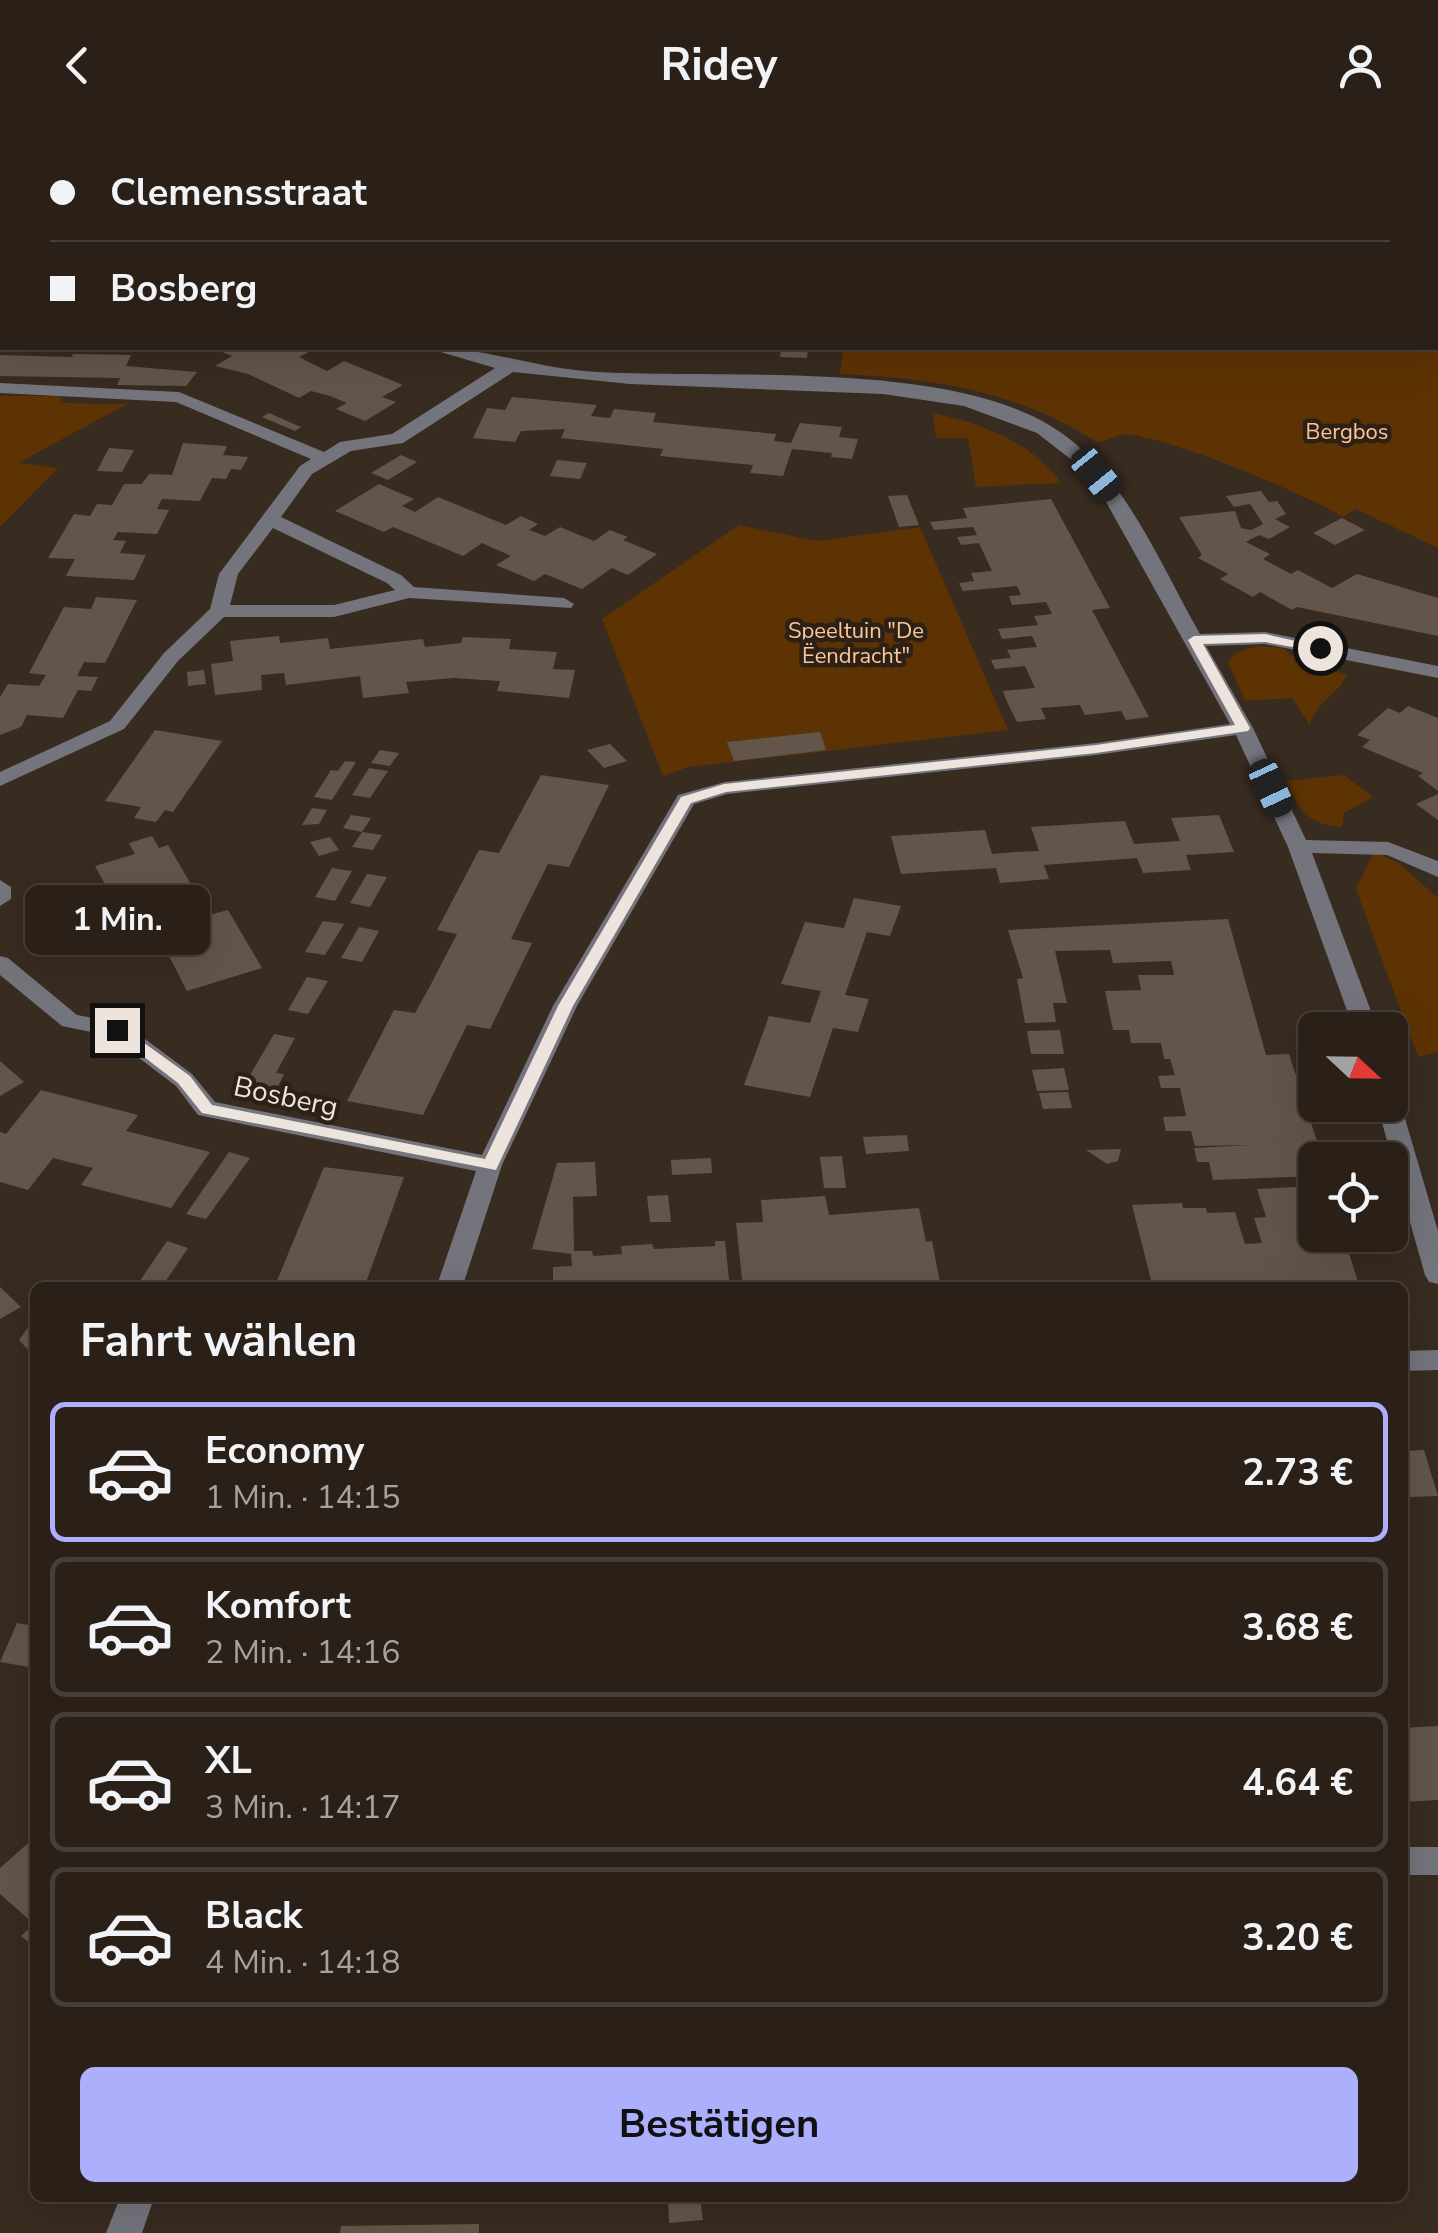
<!DOCTYPE html>
<html lang="de">
<meta charset="utf-8">
<style>
:root{--surface:#2a2018;--page:#322821;--text:#f1f3f6;--muted:#a5a3a2;--line:#463e37;--accent:#acaffb}
body{margin:0;font-family:"Nunito Sans",sans-serif;background:var(--page);color:var(--text);height:100vh;display:flex;flex-direction:column;font-size:38px;white-space:nowrap}
*{box-sizing:border-box;margin:0}
p{font-size:32px;color:var(--muted)}
.icon{flex:none;width:55px;height:55px;fill:none;stroke:currentColor;stroke-width:2;stroke-linecap:round;stroke-linejoin:round}
.map{position:relative;flex:1;overflow:hidden}
.drawer{position:absolute;left:30px;top:1152px;width:1378px;height:920px;display:flex;flex-direction:column;background:var(--surface);border-radius:15px;box-shadow:0 10px 40px #0002,0 0 0 2px var(--line)}
.drawer>*{flex:none}
.top-card{position:absolute;left:0px;top:0px;width:1440px;height:220px;box-shadow:0 10px 40px #0002,0 0 0 2px var(--line);display:grid;align-content:center;height:220px;padding:0 50px;background:var(--surface)}
.needle{width:65px;rotate:112deg}
.buttons{position:absolute;left:1298px;top:882px;display:grid;gap:20px}
.buttons a{display:grid;place-items:center;width:110px;height:110px;border-radius:15px;background:var(--surface);box-shadow:0 10px 40px #0002,0 0 0 2px var(--line);font-size:50px}
.end{position:absolute;width:45px;height:45px;margin:-22px;border:12px solid #ece4dd;background:#111;box-shadow:0 0 0 5px #111}
.from{border-radius:50%}
.bubble{position:absolute;height:70px;border-radius:15px;background:var(--surface);box-shadow:0 10px 40px #0002,0 0 0 2px var(--line);font-size:32px;font-weight:700;line-height:70px;text-align:center}
.car{position:absolute;width:30px;height:60px;margin:-30px -15px;border-radius:12px;box-shadow:0 0 8px 2px #0007;background:linear-gradient(#222 24%,#8ab4d8 0 40%,#222 0 76%,#8ab4d8 0 86%,#222 0)}
.top-card b{display:flex;align-items:center;gap:35px;height:95px;font-size:38px}
.top-card b+b{border-top:2px solid var(--line)}
.top-card i{width:25px;height:25px;background:var(--text)}
ul{padding:0;list-style:none}
li{display:flex;align-items:center;gap:30px;height:140px;margin:0 20px 15px;padding:0 30px;border:5px solid var(--line);border-radius:15px}
li div{flex:1}
li b{display:block;font-size:38px}
li em{font-style:normal;font-weight:700}
li.selected{border-color:var(--accent)}
li>.icon{width:90px;height:90px;stroke-width:1.5}
h2{padding:0 50px;font-size:45px;line-height:120px}
.button{display:flex;gap:20px;margin-top:auto;padding:20px 50px}
.button a{flex:1;height:115px;border-radius:15px;background:var(--accent);color:#111;font-size:40px;font-weight:700;line-height:115px;text-align:center}
header{display:flex;justify-content:space-between;align-items:center;height:130px;padding:0 50px;background:var(--surface);font-size:45px;font-weight:700}
.map>svg:first-child{display:block}
.green{fill:#5e3304}
.building{fill:#635549}
.lines{fill:none;stroke-linecap:round;stroke-linejoin:round}
.minor{fill:#74747c;fill-rule:evenodd}
.route{fill:#ece4dd}
.labels{text-anchor:middle;stroke-width:9;stroke-linejoin:round;paint-order:stroke}
.far-park-label{font-size:22px;fill:#fbc699;stroke:#2d2117}
.street-label{font-size:28px;fill:#ece4dd;stroke:#2d2117}
</style>
<header><svg class="icon" aria-label="back" viewBox="0 0 24 24"><path d="M15 5l-7 7 7 7"/></svg>Ridey<svg class="icon" aria-label="person" viewBox="0 0 24 24"><circle cx="12" cy="8" r="4"/><path d="M4 21q1-7 8-7t8 7"/></svg></header>
<div class="map">
<svg width="1438" height="2103" viewBox="0 0 1438 2103">
<rect width="100%" height="100%" fill="#382b20"/>
<!-- green -->
<g class="green">
<path d="M518 0H1438V191V2Z"/>
<path d="M1438 203V418L1356 379 1343 387C1310 366 1155 300 1121 305 1114 307 1105 311 1098 313 1019 261 932 248 840 244L843 218H1438Z"/>
<path d="M0 266H60L61 273 127 274 18 333 58 338 0 397Z"/>
<path d="M933 283C981 293 1032 312 1061 353L976 357 968 308H936Z"/>
<path d="M739 395 817 411 920 397 1008 600 688 637 663 646 602 489Z"/>
<path d="M1257 516 1283 518 1295 528 1294 533 1347 544C1339 565 1316 571 1310 595L1292 568 1245 571 1228 532 1235 523Z"/>
<path d="M1344 645 1373 667 1344 683 1342 697C1309 695 1297 679 1286 651Z"/>
<path d="M1374 722 1397 732 1438 768V922L1418 927 1356 759Z"/>
</g>
<!-- building -->
<g class="building">
<path d="M212 218H317L299 227 327 241 344 231 403 255 382 267 396 272 365 291 336 279 347 273 330 266 311 261 299 268 248 244 215 236 232 226Z"/>
<path d="M781 218H808L807 228 780 227Z"/>
<path d="M73 224 131 225 126 236 197 242 186 256 117 255 120 248 0 246V225L72 227Z"/>
<path d="M512 267 597 275 591 286 610 288 614 279 656 283 653 292 776 304 774 311 791 313 800 293 842 297 839 307 858 309 852 329 831 327 832 323 792 319 783 346 750 343 753 335 660 326 663 319 561 308 565 299 521 301 515 312 473 308 487 278 505 280Z"/>
<path d="M269 283 287 291 301 297 295 301 262 287Z"/>
<path d="M183 313 227 316 223 325 248 327 241 340 231 339 226 349 212 348 200 371 162 369 157 379 169 380 157 404 118 402 113 410 126 411 120 423 146 425 134 450 66 446 75 429 48 428 74 384 90 386 97 374 112 375 124 354H142L149 344 172 345Z"/>
<path d="M109 318 134 320 122 342 97 341Z"/>
<path d="M401 325 417 332 388 350 371 343Z"/>
<path d="M557 330 587 333 580 349 550 346Z"/>
<path d="M379 354 414 369 402 376 415 382 438 367 506 395 521 386 538 394 529 400 545 406 560 397 594 411 610 400 628 407 623 410 657 424 628 445 612 438 582 459 545 444 534 451 496 435 511 426 482 413 463 426 393 397 384 402 335 381Z"/>
<path d="M1261 361 1269 372 1277 371 1286 384 1275 389 1290 397 1269 409 1259 405 1246 412 1270 424 1263 429 1291 444 1298 440 1332 458 1357 444 1438 468V506L1297 477 1292 480 1260 462 1253 467 1220 449 1228 444 1198 428 1202 425 1179 387 1235 381 1241 398 1251 400 1263 394 1250 374 1234 377 1226 366Z"/>
<path d="M907 365 919 395 899 397 888 366Z"/>
<path d="M1051 369 1110 478 1092 480 1149 587 1126 590 1121 581 1085 585 1080 575 1041 578 1046 589 1017 592 1007 572 1003 561 1035 558 1025 536 995 539 991 530 1011 528 1007 520 1037 517 1032 506 1002 509 998 499 1038 495 1034 486 1052 484 1046 472 1012 475 1009 466 1021 465 1017 456 963 461 959 453 974 451 971 443 992 441 979 413 961 415 957 407 977 405 973 397 934 400 930 392 967 388 963 378Z"/>
<path d="M1342 388 1365 400 1335 415 1313 403Z"/>
<path d="M96 467 137 470 105 533 84 532 77 546 98 547 91 561 78 560 63 588 27 585 21 597 0 605V567L8 554 39 556 46 545 29 543 64 477 91 479Z"/>
<path d="M279 506 280 513 328 508 330 519 423 509 425 517 461 513 463 507 511 509 509 519 557 522 553 539 575 540 569 568 497 561 500 551 454 548 406 552 409 563 363 568 360 546 286 555 284 543 261 545 262 560 215 565 211 534 233 531 230 511Z"/>
<path d="M204 540 206 554 188 556 187 542Z"/>
<path d="M1408 576 1438 588V661L1418 646 1423 643 1362 617 1370 610 1357 605 1388 578 1400 583Z"/>
<path d="M155 600 222 611 173 682 165 680 156 692 134 688 141 677 105 671Z"/>
<path d="M820 602 826 620 734 631 727 612Z"/>
<path d="M610 614 627 631 604 638 587 620Z"/>
<path d="M380 620 399 623 390 636 371 633Z"/>
<path d="M345 631 356 632 332 670 314 667 331 640 338 641Z"/>
<path d="M369 638 388 641 370 668 352 665Z"/>
<path d="M541 645 609 655 569 737 548 734 523 784 511 809 532 813 490 899 467 895 423 985 347 971 394 880 415 883 430 856 457 804 437 800 479 720 499 723Z"/>
<path d="M1438 664V690L1416 674Z"/>
<path d="M312 678 327 680 319 694 302 695Z"/>
<path d="M351 685 371 688 362 702 382 705 373 720 352 717 362 702 343 698Z"/>
<path d="M1219 685 1234 722 1186 725 1191 740 1143 743 1137 728 1044 735 1049 749 1000 753 996 738 901 744 891 706 985 700 992 724 1016 722 1039 721 1031 697 1125 691 1134 714 1180 711 1171 688Z"/>
<path d="M152 706 159 718 168 715 209 785 228 780 262 838 187 861 157 803 135 809 95 736 135 724 129 713Z"/>
<path d="M330 707 339 720 319 726 310 712Z"/>
<path d="M332 738 352 741 335 771 315 767Z"/>
<path d="M367 744 387 747 370 777 350 773Z"/>
<path d="M854 768 901 776 890 806 867 802 845 865 869 869 858 902 833 898 810 967 744 955 769 886 810 893 821 861 781 854 805 792 844 798Z"/>
<path d="M1228 789 1266 925 1289 924 1323 1030H1315V1046L1213 1050 1209 1032H1197L1194 1018 1249 1015 1195 1016 1191 1001H1166L1163 987 1186 986 1180 958H1161L1158 946 1175 945 1170 929H1164L1161 913H1131L1129 900H1113L1105 861 1141 860 1138 845H1174L1171 831 1113 833 1110 820 1055 821 1067 873H1053L1056 892 1025 893 1017 849 1023 848 1008 800Z"/>
<path d="M323 791 344 794 325 825 305 822Z"/>
<path d="M359 797 379 801 362 832 341 828Z"/>
<path d="M307 847 328 851 308 884 288 880Z"/>
<path d="M1060 900 1064 924H1031L1027 901Z"/>
<path d="M274 904 295 908 276 943 284 944 277 958 246 952Z"/>
<path d="M0 931 24 952 0 966Z"/>
<path d="M1064 938 1069 960 1037 961 1032 940Z"/>
<path d="M41 960 138 985 126 1001 210 1022 171 1078 81 1055 93 1038 53 1028 28 1060 0 1052V1002L6 1004Z"/>
<path d="M1068 962 1072 978 1043 979 1039 963Z"/>
<path d="M907 1005 909 1021 866 1024 863 1007Z"/>
<path d="M1121 1019 1118 1031 1107 1034 1086 1020Z"/>
<path d="M229 1022 250 1028 206 1089 186 1084Z"/>
<path d="M842 1026 846 1058H824L820 1027Z"/>
<path d="M711 1028 712 1043 672 1045 671 1030Z"/>
<path d="M595 1032 597 1066 573 1067 574 1121H592L593 1126 622 1124 621 1116 652 1114 654 1119 715 1116V1111H725L730 1158H522V1154L553 1152V1137L572 1136 571 1124 532 1119 557 1033Z"/>
<path d="M324 1037 404 1047 364 1158H274Z"/>
<path d="M1315 1056V1105H1343L1360 1158H1153L1132 1075 1182 1073 1183 1078H1206L1207 1083 1235 1082 1245 1114 1262 1113 1254 1088 1266 1087 1257 1059Z"/>
<path d="M668 1065 671 1092H650L647 1066Z"/>
<path d="M825 1066 829 1085 919 1078 926 1112 932 1111 941 1158H743L736 1093 763 1092 761 1070Z"/>
<path d="M167 1111 188 1118 161 1158 139 1152Z"/>
<path d="M0 1157 21 1177 0 1189Z"/>
<path d="M32 1192 35 1193V1227L19 1210Z"/>
<path d="M1424 1320 1438 1366 1410 1367 1402 1347V1321Z"/>
<path d="M17 1493 35 1496V1538L0 1532Z"/>
<path d="M1438 1596V1670L1402 1672V1598Z"/>
<path d="M35 1707V1817L21 1806 34 1794 0 1764V1738Z"/>
<path d="M668 2068H700L703 2090 669 2093Z"/>
<path d="M479 2094V2103H340L341 2096Z"/>
</g>
<g class="lines">
<!-- minor -->
<g class="minor">
<path d="M211 0H230L231 2H212Z"/>
<path d="M427 218C471 215 535 237 584 241 716 251 955 226 1063 304 1128 351 1161 436 1200 504L1265 502 1438 536V548L1265 514 1206 516 1253 598 1306 710 1388 712 1438 731V747L1387 725 1312 723 1378 900H1354L1288 717 1236 605 1096 625 727 664 694 674 577 876 502 1035 462 1158H436L476 1041 198 985 176 956 110 906 62 896 0 845V826L8 828 77 885 125 894 192 944 215 972 482 1025 553 876 678 665 725 652 1096 613 1230 594 1101 363 1073 331 1037 303 964 276 883 264 630 254 513 242 403 313 351 321 312 344 281 387 401 445 414 457 564 468 574 474 571 478 409 468 334 487H224L178 531 124 599 0 656V642L110 591 164 523 210 479 219 444 300 336 311 329 176 272 0 263V253L179 262 324 322 340 312 392 304 495 238ZM273 398 387 453 395 460 334 475H230L238 444Z"/>
<path d="M0 750 11 757V769L0 776Z"/>
<path d="M1390 967 1401 975 1438 1101V1154L1429 1152 1425 1145 1377 975H1390Z"/>
<path d="M1438 1220V1240L1402 1241V1221Z"/>
<rect x="1402" y="1717" width="36" height="28"/>
<path d="M120 2068H154L142 2103H106Z"/>
</g>
</g>
<!-- route -->
<path class="route" d="M1265 504 1327 518 1320 522 1265 512 1203 514 1250 598 1248 601 1096 623 726 662 691 673 573 876 496 1040 202 983 178 953 109 900 122 897 190 946 212 975 485 1029 558 876 681 667 724 654 1096 615 1235 595 1188 510 1194 506Z"/>
<g class="labels">
<!-- far-park labels -->
<g class="far-park-label">
<text x="1347" y="309">Bergbos</text>
<text x="856" y="508">Speeltuin "De<tspan x="856" dy="25">Ëendracht"</tspan></text>
</g>
<!-- street labels -->
<g class="street-label">
<text transform="translate(286 966) rotate(12)" y="10">Bosberg</text>
</g>
</g>
</svg>
<div class="buttons">
<a><svg class="needle" viewBox="-14 -14 28 28"><path d="M0-13l5 13h-10z" fill="#e53935"/><path d="M0 13l5-13h-10z" fill="#a5a3a2"/></svg></a>
<a><svg class="icon" aria-label="locate" viewBox="0 0 24 24"><circle cx="12" cy="12" r="6"/><path d="M12 2v4M12 18v4M2 12h4M18 12h4"/></svg></a>
</div>
<i class="end from" style="left:1320px;top:518px"></i>
<i class="end" style="left:117px;top:900px"></i>
<div class="bubble" style="left:25px;top:755px;width:185px">1 Min.</div>
<i class="car" style="left:1096px;top:344px;rotate:141deg"></i>
<i class="car" style="left:1271px;top:658px;rotate:155deg"></i>
<div class="top-card">
<b><i class="from"></i>Clemensstraat</b>
<b><i></i>Bosberg</b>
</div>
<section class="drawer">
<h2>Fahrt wählen</h2>
<ul>
<li class="selected"><svg class="icon" aria-label="car" viewBox="0 0 24 24"><path d="M5 17H2v-5l4-1 3-4h7l3 4 3 1v5h-3M9 17h6M6 11h13"/><circle cx="7" cy="17" r="2"/><circle cx="17" cy="17" r="2"/></svg><div><b>Economy</b><p>1 Min. · 14:15</p></div><em>2.73 €</em></li>
<li><svg class="icon" aria-label="car" viewBox="0 0 24 24"><path d="M5 17H2v-5l4-1 3-4h7l3 4 3 1v5h-3M9 17h6M6 11h13"/><circle cx="7" cy="17" r="2"/><circle cx="17" cy="17" r="2"/></svg><div><b>Komfort</b><p>2 Min. · 14:16</p></div><em>3.68 €</em></li>
<li><svg class="icon" aria-label="car" viewBox="0 0 24 24"><path d="M5 17H2v-5l4-1 3-4h7l3 4 3 1v5h-3M9 17h6M6 11h13"/><circle cx="7" cy="17" r="2"/><circle cx="17" cy="17" r="2"/></svg><div><b>XL</b><p>3 Min. · 14:17</p></div><em>4.64 €</em></li>
<li><svg class="icon" aria-label="car" viewBox="0 0 24 24"><path d="M5 17H2v-5l4-1 3-4h7l3 4 3 1v5h-3M9 17h6M6 11h13"/><circle cx="7" cy="17" r="2"/><circle cx="17" cy="17" r="2"/></svg><div><b>Black</b><p>4 Min. · 14:18</p></div><em>3.20 €</em></li>
</ul>
<div class="button"><a>Bestätigen</a></div>
</section>
</div>
